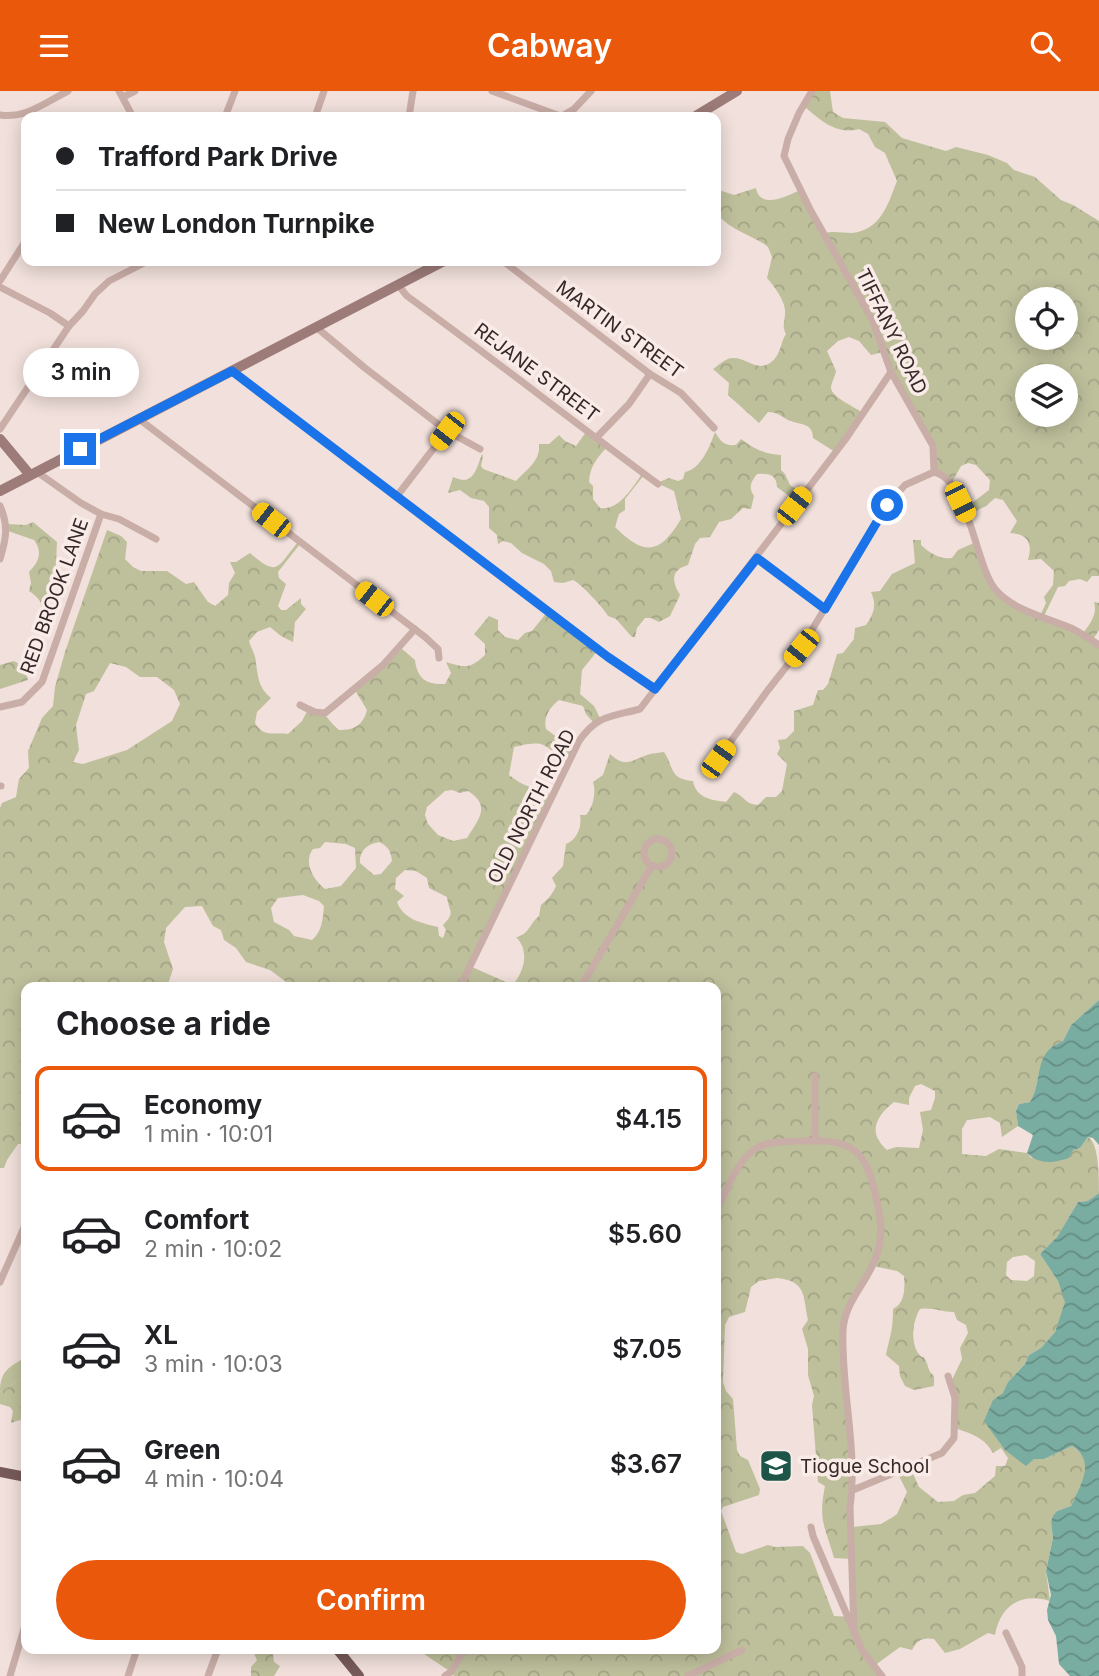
<!DOCTYPE html>
<meta charset="utf-8">
<style>
:root{--surface:#fff;--page:#f6f6f6;--text:#202124;--muted:#757577;--line:#e0e0e0;--accent:#ea580c}
body{margin:0;font-family:Inter,sans-serif;background:var(--page);color:var(--text);height:100vh;display:flex;flex-direction:column;font-size:26px;white-space:nowrap}
*{box-sizing:border-box;margin:0}
p{font-size:23px;color:var(--muted)}
.icon{flex:none;width:38px;height:38px;fill:none;stroke:currentColor;stroke-width:2;stroke-linecap:round;stroke-linejoin:round}
.map{position:relative;flex:1;overflow:hidden}
.panel{position:absolute;left:21px;top:891px;width:700px;height:672px;display:flex;flex-direction:column;background:var(--surface);border-radius:14px;box-shadow:0 4px 18px #0003}
.panel>*{flex:none}
.guide{position:absolute;left:21px;top:21px;width:700px;height:154px;border-radius:14px;box-shadow:0 4px 18px #0003;display:grid;align-content:center;height:154px;padding:0 35px;background:var(--surface)}
.controls{position:absolute;left:1015px;top:196px;display:grid;gap:14px}
.controls a{display:grid;place-items:center;width:63px;height:63px;border-radius:50%;background:var(--surface);box-shadow:0 4px 18px #0003;font-size:35px}
.end{position:absolute;width:32px;height:32px;margin:-16px;border:9px solid #1a73e8;background:#fff;box-shadow:0 0 0 4px #fff}
.from{border-radius:50%}
.bubble{position:absolute;height:49px;border-radius:24px;background:var(--surface);box-shadow:0 4px 18px #0003;font-size:23px;font-weight:600;line-height:49px;text-align:center}
.car{position:absolute;width:21px;height:42px;margin:-21px -10px;border-radius:9px;box-shadow:0 0 5px 2px #0007;background:linear-gradient(#f5c518 24%,#345 0 40%,#f5c518 0 76%,#345 0 86%,#f5c518 0)}
.guide b{display:flex;align-items:center;gap:24px;height:66px;font-size:26px}
.guide b+b{border-top:2px solid var(--line)}
.guide i{width:18px;height:18px;background:var(--text)}
ul{padding:0;list-style:none}
li{display:flex;align-items:center;gap:21px;height:105px;margin:0 14px 10px;padding:0 21px;border:4px solid transparent;border-radius:14px}
li div{flex:1}
li b{display:block;font-size:26px}
li em{font-style:normal;font-weight:600}
li.active{border-color:var(--accent)}
li>.icon{width:63px;height:63px;stroke-width:1.5}
h2{padding:0 35px;font-size:32px;line-height:84px}
.button{display:flex;gap:14px;margin-top:auto;padding:14px 35px}
.button a{flex:1;height:80px;border-radius:42px;background:var(--accent);color:#fff;font-size:28px;font-weight:600;line-height:80px;text-align:center}
header{display:flex;justify-content:space-between;align-items:center;height:91px;padding:0 35px;background:var(--accent);color:#fff;font-size:32px;font-weight:600}
.map>svg:first-child{display:block}
.grass{fill:#bebf9b}
.forest{fill:url(#forest-crowns);fill-rule:evenodd}
.water{fill:url(#water-waves)}
.lines{fill:none;stroke-linecap:round;stroke-linejoin:round}
.street{stroke:#c9ada7;stroke-width:7}
.secondary{stroke:#9c7b78;stroke-width:10}
.primary{stroke:#775a59;stroke-width:10}
.route{stroke:#1a73e8;stroke-width:9}
.labels{text-anchor:middle;stroke-width:7;stroke-linejoin:round;paint-order:stroke}
.street-label{font-size:19px;fill:#352827;stroke:#f9ebe7}
.poi-label{font-size:19px;fill:#352827;stroke:#f9ebe7;text-anchor:start}
</style>
<header><svg class="icon" aria-label="menu" viewBox="0 0 24 24"><path d="M4 6h16M4 12h16M4 18h16"/></svg>Cabway<svg class="icon" aria-label="search" viewBox="0 0 24 24"><circle cx="10" cy="10" r="6"/><path d="M15 15l6 6"/></svg></header>
<div class="map">
<svg width="1099" height="1585" viewBox="0 0 1099 1585">
<defs>
<pattern id="forest-crowns" width="20" height="18" patternUnits="userSpaceOnUse" patternTransform="scale(1.75)"><rect width="20" height="18" fill="#bebf9b"/><path d="M2 6a3 3 0 1 1 6 0M12 15a3 3 0 1 1 6 0" fill="none" stroke="#a4a486"/></pattern>
<pattern id="water-waves" width="16" height="10" patternUnits="userSpaceOnUse" patternTransform="scale(1.75)"><rect width="16" height="10" fill="#7aada1"/><path d="M0 5q4-4 8 0t8 0" fill="none" stroke="#658d83"/></pattern>
</defs>
<rect width="100%" height="100%" fill="#f1e0db"/>
<!-- grass -->
<path class="grass" d="M26 1266V1285L0 1301C0 1280 9 1276 26 1266Z"/>
<!-- forest -->
<g class="forest">
<path d="M813 0H830L833 21 843 27 885 31 902 47 946 60 956 56 988 64 1007 72 1014 79 1035 86 1061 109 1073 114 1099 130V485H1092L1087 491 1080 488 1069 490 1065 495 1058 496 1043 527 1082 544C1089 533 1098 525 1094 511L1099 512V539L1092 550 1099 555V909L1071 934 1063 950C1034 961 1043 990 1030 1011L1019 1013 1016 1018 1018 1035 1002 1046 1000 1032 990 1026 967 1029 962 1038V1063L986 1065 999 1058 1027 1062 1031 1067 1080 1057 1088 1046C1099 1052 1099 1086 1099 1102L1088 1110 1078 1111 1057 1146 1040 1163 1058 1190 1066 1211 1055 1241 1041 1257 1029 1264 1025 1273 1008 1291 1004 1302 993 1309C994 1347 993 1354 1029 1371L1034 1368H1044L1072 1355C1098 1373 1081 1393 1071 1415L1057 1420 1051 1431 1053 1447 1046 1480 1050 1510C1022 1501 1000 1514 995 1544L988 1542 960 1558 945 1562 934 1548C923 1546 917 1549 912 1559L900 1556 874 1575 881 1585H454L451 1581 421 1561 428 1558H716V896H293L270 879 246 871 236 857 224 849 221 839 213 835 202 815 185 816 166 837 164 851 173 878 167 896H26V1053H18L7 1069 4 1077H0V717L2 712 16 706 19 688 29 677 28 660 42 627 53 615 55 596 65 561 107 439 121 445 127 451 125 468 133 476 141 480H167L186 493 194 491 208 511 215 515 228 504 229 492 235 482 230 471H236L250 462C279 487 277 476 298 451L300 453 278 481 279 487 286 493 278 515 281 519H286L301 507V513L306 518 295 531 293 551 281 545 270 536 257 541 249 550C251 557 256 565 256 572 258 587 259 597 271 607L257 621 255 632C264 647 274 641 288 643L302 630 310 615C329 623 325 627 339 639 355 639 363 634 367 619L355 599 402 558 415 569C417 587 426 594 445 593L451 582 446 571C466 577 470 578 485 564V553L474 543 489 525 498 529V539L505 546 518 549 525 542 532 540 548 520 598 559 582 579 580 603 594 615 601 629 593 631 586 623 583 615 559 609C550 616 543 626 546 638L558 647 576 655 570 669C540 657 551 647 514 656L509 684C528 699 534 695 553 705L472 876 508 892 515 891C525 877 529 859 516 846 528 845 530 832 539 825L541 814C548 808 552 804 556 795L552 787 563 775 566 753C578 748 582 735 580 724H586C594 715 596 701 593 691L603 684 610 663C625 677 631 670 647 664 652 662 659 662 664 661 674 676 669 688 693 690 696 707 711 709 726 711L734 701C744 705 746 714 758 714L766 706H776L782 700 787 673 777 663 780 657 778 649 786 648 794 640V620L813 614 818 599H823L828 593 837 563 843 562 854 548 855 537 866 534C874 523 877 514 871 501L880 500 892 483 915 472 913 449H921V454C929 462 941 469 952 467L958 459 976 451 995 499 1040 525 1046 512 1044 506 1053 494 1054 480 1041 468 1028 469C1033 452 1028 443 1010 442L1017 430 1003 409 995 407 986 415 968 424 964 418 989 399 990 389 976 374 968 372 961 375 951 393 934 381 933 354 883 261 871 264 859 250 849 246 838 250 827 260 836 280C835 286 831 292 831 297 832 307 856 316 864 323L835 361 813 347C813 331 799 334 788 329 780 325 778 321 768 321L759 332 728 304 729 292 713 278C719 274 726 267 732 267 746 266 757 281 770 272 781 265 780 252 786 243 781 234 786 228 785 219 784 208 774 195 767 187L772 166 768 156C755 145 724 137 717 121 714 115 716 104 716 98L734 104 756 97C760 119 788 105 800 99L825 142C835 140 842 142 852 142 881 139 888 113 897 90L885 62 875 56 868 43 859 38C837 44 821 30 805 16ZM1027 208H1066V247H1027ZM1027 285H1066V324H1027ZM110 572 126 576 140 586H157L174 599 180 613 172 630 127 659 83 673 73 671 79 659 76 634 86 603 94 600ZM452 699 460 702 468 700C492 715 478 729 467 747L453 750 438 744 428 733 425 724 427 716 445 700ZM325 751 346 753 355 757 356 777 341 795 325 798C313 789 303 771 313 758L320 757ZM379 751C388 755 391 760 392 770L381 783 374 784 360 772C359 760 367 753 379 751ZM405 779 416 780 427 787 429 797 447 806C449 822 456 820 443 834L446 839 443 847 439 845 438 836C421 832 403 828 397 811L404 805 395 798 396 787ZM303 804 319 810 324 815C323 827 322 841 312 849L294 845 289 839 274 831 271 817 278 807ZM921 993 935 1000V1007L931 1019 920 1021 923 1039 919 1057 896 1056 887 1059C867 1042 876 1025 894 1011L909 1014V1007L915 995ZM1026 1164 1035 1170 1034 1185 1027 1190 1011 1189 1006 1184 1007 1171 1013 1166ZM873 1175 897 1180 904 1185C905 1198 905 1212 893 1218 893 1239 890 1245 886 1264L899 1275 900 1285 905 1295 914 1299 934 1295V1285C928 1280 929 1277 926 1270 922 1262 924 1270 918 1262 910 1250 913 1229 920 1218 934 1216 940 1221 954 1221L957 1229 966 1234 968 1242 960 1257 962 1268 950 1293 955 1337C972 1343 984 1346 993 1362L1001 1357 1008 1367 1005 1375H996L995 1385 975 1402 963 1404 954 1410 938 1411 919 1396 910 1376 898 1383 907 1401 897 1423 893 1426 881 1433 852 1436 843 1237 853 1208ZM777 1187C807 1190 803 1206 808 1229L802 1238 808 1258V1284L814 1305 812 1314 818 1391 825 1395C818 1431 825 1434 834 1467L852 1468 853 1526 834 1525 810 1462 803 1455 775 1456 768 1454 742 1463 736 1461 721 1420 723 1416 759 1404 760 1398 748 1369 740 1365 737 1359 733 1308 726 1300 723 1291 725 1234 729 1226 745 1221 751 1196 759 1190Z"/>
<path d="M586 341 607 356C597 367 590 375 589 391L593 395V408L600 417C619 420 632 397 642 383L644 384 625 408V419L619 423 615 436C645 466 660 463 681 428L674 400 657 392 669 387 678 390 683 388 685 381C701 378 710 355 715 341 721 351 724 355 736 354L741 348C754 358 765 363 781 364V379L785 383 790 394 803 403 797 411 777 396C777 383 767 382 757 383 751 391 748 396 754 405L751 418 743 417 731 428 719 431 710 446 700 447 695 453 688 474C670 479 672 491 680 504L670 525 659 531 651 527H645L637 537 635 546H632L616 528 608 525C604 517 580 492 573 489L563 492 554 491 551 480 544 473 522 462 511 452 503 450 498 453 497 444 489 437V416L484 410 471 407 460 399 448 402 453 386C473 396 476 379 482 363L483 365 481 375 483 378 516 390C526 379 541 370 539 353H549L559 344 565 350 576 355Z"/>
<path d="M33 431 57 451 55 493 45 516 47 527 44 540 35 542 34 532C46 518 44 510 29 500L31 492 29 481C39 471 43 461 34 449L8 440 7 433 26 434Z"/>
<path d="M14 570 24 576 28 589 0 598V574Z"/>
<path d="M26 1285V1331L20 1329 11 1332 13 1320 10 1316 0 1313V1301Z"/>
<path d="M252 1558H260L273 1563 274 1571 280 1575 274 1585H251V1576L257 1569Z"/>
</g>
<!-- water -->
<g class="water">
<path d="M1099 909V1054L1093 1047 1088 1046 1080 1057 1073 1059 1069 1067C1054 1072 1039 1074 1027 1062L1033 1044 1018 1035 1016 1019 1019 1013 1030 1011C1044 988 1032 962 1063 950L1071 934Z"/>
<path d="M1099 1102V1585H1070L1059 1573 1056 1545 1048 1529 1047 1519 1051 1504 1046 1480 1053 1447 1051 1431 1053 1425 1057 1420 1071 1415C1080 1394 1097 1371 1072 1355L1044 1368H1034L1026 1375 1005 1359 984 1330 993 1309 1003 1302 1008 1291 1025 1273 1029 1264 1041 1257 1055 1241 1065 1211 1058 1190 1040 1163 1057 1146 1078 1111 1088 1110Z"/>
</g>
<g class="lines">
<!-- street -->
<g class="street">
<path d="M119 0 133 26"/>
<path d="M492 0 563 26"/>
<path d="M812 0 799 22 788 48 784 65 811 120 872 228 891 281 933 355 934 381"/>
<path d="M123 6 135 0"/>
<path d="M0 24C26 28 46 11 68 0"/>
<path d="M562 25 574 18 591 0"/>
<path d="M225 26 235 0"/>
<path d="M315 26 324 0"/>
<path d="M409 26 413 0"/>
<path d="M503 170 650 283 681 302 714 337"/>
<path d="M0 190 26 149"/>
<path d="M398 194 407 205C492 267 574 331 658 393"/>
<path d="M0 196 50 222 69 235"/>
<path d="M316 236 365 277 447 340 480 358"/>
<path d="M232 280 608 566 655 599"/>
<path d="M139 328 425 546 438 558 439 567"/>
<path d="M0 338 69 235 83 220 95 203 109 190 148 170"/>
<path d="M597 346 629 313 650 283"/>
<path d="M37 381 81 412 101 423 119 428 156 448"/>
<path d="M934 381C969 389 975 473 995 498 1012 519 1047 527 1071 537 1081 542 1090 548 1099 554"/>
<path d="M397 405 447 340"/>
<path d="M0 415C9 435 6 448 0 468"/>
<path d="M757 467 826 518"/>
<path d="M300 614 314 621 325 622 383 574 415 538"/>
<path d="M0 616 22 611 42 591 101 423"/>
<path d="M718 668 768 599 801 557 887 414 905 394 934 381"/>
<path d="M0 695H1"/>
<circle cx="658" cy="762" r="14"/>
<path d="M460 896 579 650C597 624 610 626 640 618L845 349 891 281"/>
<path d="M581 896 651 776"/>
<path d="M815 1050V985"/>
<path d="M716 1121C725 1103 738 1068 755 1058 767 1050 783 1051 797 1050 852 1048 866 1055 877 1111 881 1128 883 1146 877 1163 869 1191 844 1210 843 1240 841 1299 858 1358 850 1416L854 1541 863 1561 882 1585"/>
<path d="M0 1191 26 1132"/>
<path d="M853 1399 942 1362 954 1347 955 1307 948 1285"/>
<path d="M811 1436 813 1445 853 1538"/>
<path d="M1006 1542 1022 1576V1585"/>
<path d="M10 1585 26 1531"/>
<path d="M128 1585 137 1558"/>
<path d="M208 1585 218 1558"/>
<path d="M445 1585 451 1581 465 1558"/>
<path d="M688 1585 742 1559"/>
</g>
<!-- secondary -->
<g class="secondary">
<path d="M694 26 737 0"/>
<path d="M0 348 30 384"/>
<path d="M0 400 444 170"/>
</g>
<!-- primary -->
<g class="primary">
<path d="M0 1381 26 1386"/>
<path d="M337 1558 359 1585"/>
</g>
</g>
<g class="lines">
<!-- route -->
<path class="route" d="M80 358 232 280 608 566 655 598 757 467 825 518 887 414"/>
</g>
<!-- icons -->
<defs>
<symbol id="school-square" viewBox="-11 -11 22 22"><rect x="-9" y="-9" width="18" height="18" rx="4" fill="#1e5549" stroke="#f9ebe7"/><path d="M0-5L7-2L0 1L-7-2ZM-4 1L0 2.5L4 1V4Q0 6-4 4Z" fill="#fff"/></symbol>
</defs>
<g fill-rule="evenodd">
<use href="#school-square" x="757" y="1356" width="38" height="38"/>
</g>
<g class="labels">
<!-- street labels -->
<g class="street-label">
<text transform="translate(620 238) rotate(36)" y="7">MARTIN STREET</text>
<text transform="translate(892 240) rotate(64)" y="7">TIFFANY ROAD</text>
<text transform="translate(537 281) rotate(37)" y="7">REJANE STREET</text>
<text transform="translate(54 505) rotate(-70)" y="7">RED BROOK LANE</text>
<text transform="translate(531 715) rotate(-63)" y="7">OLD NORTH ROAD</text>
</g>
<!-- poi labels -->
<g class="poi-label">
<text x="800" y="1382">Tiogue School</text>
</g>
</g>
</svg>
<div class="controls">
<a><svg class="icon" aria-label="locate" viewBox="0 0 24 24"><circle cx="12" cy="12" r="6"/><path d="M12 2v4M12 18v4M2 12h4M18 12h4"/></svg></a>
<a><svg class="icon" aria-label="layers" viewBox="0 0 24 24"><path d="M12 4l9 5-9 5-9-5zM3 14l9 5 9-5"/></svg></a>
</div>
<i class="end from" style="left:887px;top:414px"></i>
<i class="end" style="left:80px;top:358px"></i>
<div class="bubble" style="left:23px;top:257px;width:116px">3 min</div>
<i class="car" style="left:447px;top:340px;rotate:218deg"></i>
<i class="car" style="left:960px;top:411px;rotate:154deg"></i>
<i class="car" style="left:794px;top:415px;rotate:38deg"></i>
<i class="car" style="left:271px;top:429px;rotate:308deg"></i>
<i class="car" style="left:374px;top:508px;rotate:308deg"></i>
<i class="car" style="left:801px;top:557px;rotate:219deg"></i>
<i class="car" style="left:718px;top:668px;rotate:36deg"></i>
<div class="guide">
<b><i class="from"></i>Trafford Park Drive</b>
<b><i></i>New London Turnpike</b>
</div>
<section class="panel">
<h2>Choose a ride</h2>
<ul>
<li class="active"><svg class="icon" aria-label="car" viewBox="0 0 24 24"><path d="M5 17H2v-5l4-1 3-4h7l3 4 3 1v5h-3M9 17h6M6 11h13"/><circle cx="7" cy="17" r="2"/><circle cx="17" cy="17" r="2"/></svg><div><b>Economy</b><p>1 min · 10:01</p></div><em>$4.15</em></li>
<li><svg class="icon" aria-label="car" viewBox="0 0 24 24"><path d="M5 17H2v-5l4-1 3-4h7l3 4 3 1v5h-3M9 17h6M6 11h13"/><circle cx="7" cy="17" r="2"/><circle cx="17" cy="17" r="2"/></svg><div><b>Comfort</b><p>2 min · 10:02</p></div><em>$5.60</em></li>
<li><svg class="icon" aria-label="car" viewBox="0 0 24 24"><path d="M5 17H2v-5l4-1 3-4h7l3 4 3 1v5h-3M9 17h6M6 11h13"/><circle cx="7" cy="17" r="2"/><circle cx="17" cy="17" r="2"/></svg><div><b>XL</b><p>3 min · 10:03</p></div><em>$7.05</em></li>
<li><svg class="icon" aria-label="car" viewBox="0 0 24 24"><path d="M5 17H2v-5l4-1 3-4h7l3 4 3 1v5h-3M9 17h6M6 11h13"/><circle cx="7" cy="17" r="2"/><circle cx="17" cy="17" r="2"/></svg><div><b>Green</b><p>4 min · 10:04</p></div><em>$3.67</em></li>
</ul>
<div class="button"><a>Confirm</a></div>
</section>
</div>
